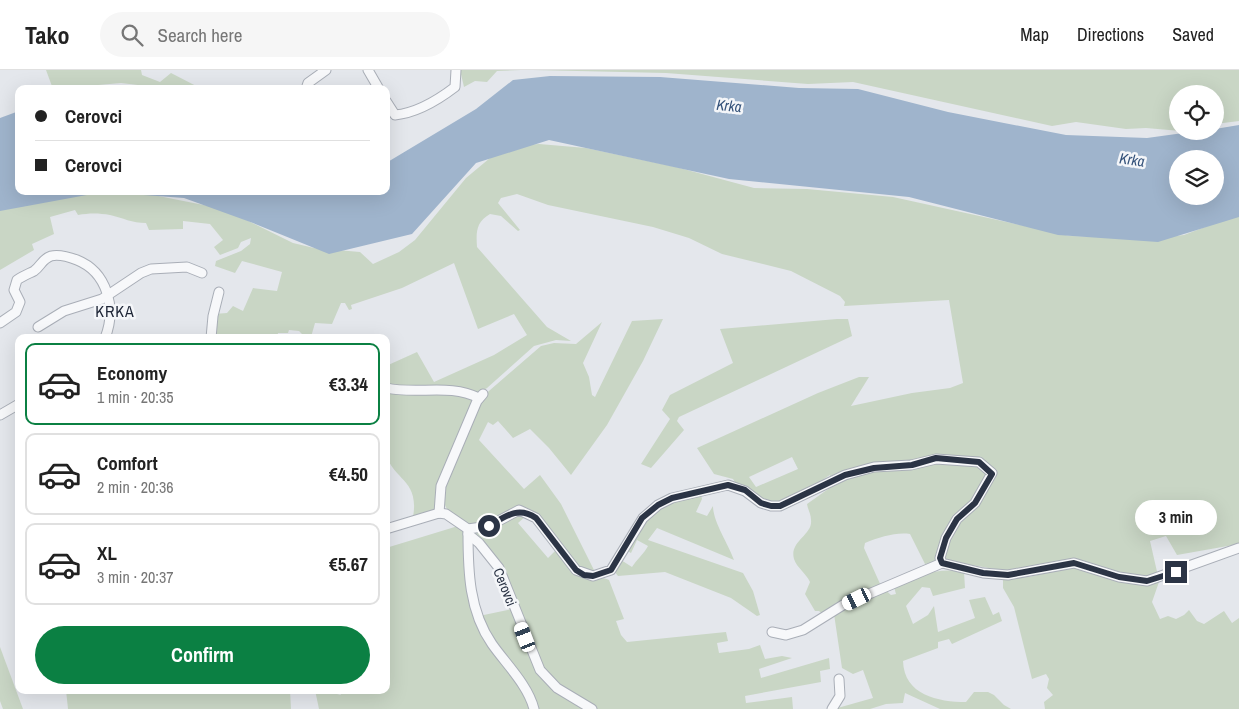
<!DOCTYPE html>
<meta charset="utf-8">
<style>
:root{--surface:#fff;--page:#f6f6f6;--text:#222;--muted:#767676;--line:#e0e0e0;--accent:#0b8043}
body{margin:0;font-family:"Archivo Narrow",sans-serif;background:var(--page);color:var(--text);height:100vh;display:flex;flex-direction:column;font-size:19px;white-space:nowrap}
*{box-sizing:border-box;margin:0}
p{font-size:16px;color:var(--muted)}
.icon{flex:none;width:28px;height:28px;fill:none;stroke:currentColor;stroke-width:2;stroke-linecap:round;stroke-linejoin:round}
.map{position:relative;flex:1;overflow:hidden}
.sheet{position:absolute;left:15px;top:264px;width:375px;height:360px;display:flex;flex-direction:column;background:var(--surface);border-radius:10px;box-shadow:0 5px 20px #0002}
.sheet>*{flex:none}
.banner{position:absolute;left:15px;top:15px;width:375px;height:110px;border-radius:10px;box-shadow:0 5px 20px #0002;display:grid;align-content:center;height:110px;padding:0 20px;background:var(--surface)}
.buttons{position:absolute;left:1169px;top:15px;display:grid;gap:10px}
.buttons a{display:grid;place-items:center;width:55px;height:55px;border-radius:50%;background:var(--surface);box-shadow:0 5px 20px #0002;font-size:25px}
.end{position:absolute;width:22px;height:22px;margin:-11px;border:6px solid #2b3445;background:#fff;box-shadow:0 0 0 2px #fff}
.from{border-radius:50%}
.bubble{position:absolute;height:35px;border-radius:18px;background:var(--surface);box-shadow:0 5px 20px #0002;font-size:16px;font-weight:800;line-height:35px;text-align:center}
.car{position:absolute;width:15px;height:30px;margin:-15px -8px;border-radius:6px;box-shadow:0 0 4px 1px #0007;background:linear-gradient(#fff 24%,#345 0 40%,#fff 0 76%,#345 0 86%,#fff 0)}
.banner b{display:flex;align-items:center;gap:18px;height:48px;font-size:19px}
.banner b+b{border-top:1px solid var(--line)}
.banner i{width:12px;height:12px;background:var(--text)}
ul{padding:9px 0 0;list-style:none}
li{display:flex;align-items:center;gap:15px;height:82px;margin:0 10px 8px;padding:0 10px;border:2px solid var(--line);border-radius:10px}
li div{flex:1}
li b{display:block;font-size:19px}
li em{font-style:normal;font-weight:800}
li.selected{border-color:var(--accent)}
li>.icon{width:45px;height:45px;stroke-width:1.5}
.primary-button{display:flex;gap:10px;margin-top:auto;padding:10px 20px}
.primary-button a{flex:1;height:58px;border-radius:30px;background:var(--accent);color:#fff;font-size:20px;font-weight:800;line-height:58px;text-align:center}
header{display:flex;align-items:center;gap:30px;box-sizing:border-box;height:70px;padding:0 25px;background:var(--surface);border-bottom:1px solid var(--line)}
header strong{font-size:24px}
nav{display:flex;gap:28px;margin-inline-start:auto;font-size:18px}
.search{width:350px;height:45px;background:var(--page);display:flex;align-items:center;gap:12px;box-sizing:border-box;padding:0 18px;border-radius:28px;color:var(--muted);font-size:19px}
.map>svg:first-child{display:block}
.green{fill:#c9d6c5;fill-rule:evenodd}
.water{fill:#9fb4cc;fill-rule:evenodd}
.lines{fill:none;stroke-linecap:round;stroke-linejoin:round}
.street-casing{stroke:#a9aeb7;stroke-width:11}
.street{stroke:#f7f8fa;stroke-width:9}
.route{stroke:#2b3445;stroke-width:6}
.labels{text-anchor:middle;stroke-width:5;stroke-linejoin:round;paint-order:stroke}
.street-label{font-size:14px;fill:#2b3445;stroke:#f4f6f9}
.water-label{font-size:15px;font-style:italic;fill:#34527a;stroke:#f4f6f9}
.quarter-label{font-size:16px;letter-spacing:1px;fill:#1d2536;stroke:#f4f6f9}
</style>
<header>
<strong>Tako</strong>
<div class="search"><svg class="icon" aria-label="search" viewBox="0 0 24 24"><circle cx="10" cy="10" r="6"/><path d="M15 15l6 6"/></svg>Search here</div>
<nav><a>Map</a><a>Directions</a><a>Saved</a></nav>
</header>
<div class="map">
<svg width="1239" height="639" viewBox="0 0 1239 639">
<rect width="100%" height="100%" fill="#e4e7ec"/>
<!-- green -->
<g class="green">
<path d="M46 0H141L142 5 160 12 171 3 202 19H171L121 13 53 19Z"/>
<path d="M460 0H521L497 1 487 12 475 11 464 17Z"/>
<path d="M533 0H1239V51L1215 54V24H1178V61H1194L1192 62 1146 58 1126 59 1076 52 1052 56 853 12 808 14 666 3Z"/>
<path d="M539 74 586 78 676 97 754 118 807 119 893 127 1070 166 1157 168 1184 165 1239 144V474L1177 485 1166 466 1150 471 1158 506C1129 512 1107 498 1080 492 1065 490 1040 500 1023 501 991 502 956 487 925 494L910 464C896 462 880 467 865 473L864 478 881 516 891 525 896 524 894 517C918 506 937 497 964 502L965 518 933 526 930 518 922 517 906 536 913 554 928 545 934 536 938 562 975 548 969 530 985 527 993 545 999 542 1002 551 952 574 949 569 938 572V578L903 591C904 625 938 632 966 632L974 622H988L994 625 1004 635 1011 639H940L905 623 903 633 886 634 870 639H834L873 628 863 600 853 604 842 598 834 544 825 546 819 541H815L805 524 810 512C806 503 797 498 794 489 789 471 813 465 811 450 811 444 808 440 807 434L831 417 830 405 788 432 766 433 737 415 733 409 714 404 697 378 818 323 859 307H869L851 336 912 323 950 318 963 313 949 230 844 236 845 232 840 226 791 201 722 184 689 168 653 157 548 135 517 124 501 128 498 133 520 160 518 161 501 146 490 144C476 152 476 162 477 177L547 257 571 271 556 270 534 276 487 318 477 324 399 318 386 315V296L417 282 434 312 494 285 527 265 514 244 478 259 454 193 402 218 351 235 352 239 349 240 345 233H341L332 254 315 253 311 267H305L299 261 289 260 288 263H278L277 268 213 267 214 244 227 243 233 236 243 241 253 218 277 221 282 202 242 191 235 203 215 196 216 191 241 181 250 174 251 168 241 172 238 178 220 185 214 177 223 170 210 154 183 151V159L149 160 146 153C132 153 123 148 110 145 99 143 89 143 78 145L75 140 50 147 54 164 32 174 34 180 0 200V132L88 121H133L224 139 293 173 314 178 360 182 373 194 399 182 415 170 466 108 496 83 513 76ZM792 387 798 399 756 417 749 407Z"/>
<path d="M663 249 643 291 607 355 571 405 549 378 530 359 513 368 498 351 493 355 488 352 479 370 524 419 540 405 561 434 596 504 583 502 529 441 471 457C452 445 440 441 444 416L482 327 541 276 554 273 576 274 602 252 583 293 589 307 592 325 595 327 632 251Z"/>
<path d="M837 249H848L852 266 679 347 677 351 684 360 651 398 641 394 670 349 662 340 670 325 733 293 720 259Z"/>
<path d="M386 320C407 320 460 315 473 332L434 441 413 447C420 408 391 410 386 382 383 362 386 339 386 320Z"/>
<path d="M701 425 702 429 696 442 707 446 713 436C713 452 728 473 734 490L657 458 648 470 743 503 753 521 760 545 757 546 731 528 665 502 618 506 614 501 621 490 632 497C637 489 644 484 648 476L637 470 631 483 626 480 644 451 668 432Z"/>
<path d="M517 444 527 445 518 453 548 488 557 479C565 490 574 507 589 509 596 510 603 506 609 510L624 549 616 551 621 565 627 572 726 562 728 571 717 573 719 583 749 579 760 575 765 589 782 586 792 588 759 599 761 608 829 588 830 599 820 601 821 612 745 626 746 633 792 627 793 639H595L544 603 501 498 474 463Z"/>
<path d="M458 456 466 465 479 546 512 539 520 564 540 605 587 639H319L315 620H334L337 624 341 625 338 620H386V478Z"/>
<path d="M1076 496 1146 514 1159 512 1152 532 1160 549 1168 546 1176 549 1184 545 1189 540 1197 551 1204 554 1224 541 1232 553 1239 548V639H1045L1044 632 1053 625 1047 618 1049 609 1046 604 1032 609 1014 537 1003 518V508L1029 507Z"/>
<path d="M0 577 23 639H3L0 631Z"/>
<path d="M66 620H290L291 639H68Z"/>
</g>
<!-- water -->
<path class="water" d="M550 6 660 7 799 18 858 19 948 42 1066 65 1147 68 1198 61H1215V59L1239 55V147L1158 172 1058 165 909 127 729 109 549 70 476 93 412 164 329 184 253 153 184 128 103 122 0 141V48L19 41V121H386V93L476 39 513 10ZM1178 89H1215V126H1178Z"/>
<g class="lines">
<defs>
<g id="street">
<path d="M368 0 379 19"/>
<path d="M306 19 308 13 326 0"/>
<path d="M386 31 395 45C416 43 438 30 455 17L456 0"/>
<path d="M0 253 16 242 20 232 14 220 17 210C23 206 28 204 34 201 41 196 42 189 51 186 59 184 69 187 77 190 107 202 117 238 105 268"/>
<path d="M38 257 64 241 102 229 141 203 151 199 187 197 202 203"/>
<path d="M211 268 213 246 219 222"/>
<path d="M386 318C418 325 449 313 479 328"/>
<path d="M0 345 19 334"/>
<path d="M439 443 441 416 477 331 483 324"/>
<path d="M439 443 446 444 468 459"/>
<path d="M386 459 439 443"/>
<path d="M468 459 489 456 519 440 536 448 576 500 593 506 611 500 643 448 658 435 672 428 728 415 745 421 761 433 771 436H780L845 405 874 397 911 395 936 389 979 392 992 403 975 433 957 449 946 468 940 488 942 493 983 503 1008 505 1074 493 1119 507 1147 511 1239 478"/>
<path d="M468 462C468 501 469 541 492 574 506 594 528 615 534 639"/>
<path d="M468 464 479 473 499 498 540 600 557 618 592 639"/>
<path d="M772 562 786 565 803 560 843 535 942 493"/>
<path d="M832 639 840 626 839 609"/>
</g>
</defs>
<!-- street casing -->
<use href="#street" class="street-casing"/>
<!-- street -->
<use href="#street" class="street"/>
</g>
<g class="lines">
<!-- route -->
<path class="route" d="M489 456C506 446 518 436 536 448L576 500 584 505 593 506 611 500 642 448 658 435 672 428 728 415 745 420 761 433 771 436H780L845 405 874 398 912 395 936 388 979 392 992 404 975 433 957 449 946 468 940 488 942 493 983 503 1008 505 1074 493 1119 507 1147 511 1176 502"/>
</g>
<g class="labels">
<!-- street labels -->
<g class="street-label">
<text transform="translate(505 517) rotate(68)" y="5">Cerovci</text>
</g>
<!-- water labels -->
<g class="water-label">
<text transform="translate(729 36) rotate(6)" y="5">Krka</text>
<text transform="translate(1132 90) rotate(8)" y="5">Krka</text>
</g>
<!-- quarter labels -->
<g class="quarter-label">
<text x="115" y="247">KRKA</text>
</g>
</g>
</svg>
<div class="buttons">
<a><svg class="icon" aria-label="locate" viewBox="0 0 24 24"><circle cx="12" cy="12" r="6"/><path d="M12 2v4M12 18v4M2 12h4M18 12h4"/></svg></a>
<a><svg class="icon" aria-label="layers" viewBox="0 0 24 24"><path d="M12 4l9 5-9 5-9-5zM3 14l9 5 9-5"/></svg></a>
</div>
<i class="end from" style="left:489px;top:456px"></i>
<i class="end" style="left:1176px;top:502px"></i>
<div class="bubble" style="left:1135px;top:430px;width:82px">3 min</div>
<i class="car" style="left:857px;top:529px;rotate:244deg"></i>
<i class="car" style="left:525px;top:567px;rotate:339deg"></i>
<div class="banner">
<b><i class="from"></i>Cerovci</b>
<b><i></i>Cerovci</b>
</div>
<section class="sheet">
<ul>
<li class="selected"><svg class="icon" aria-label="car" viewBox="0 0 24 24"><path d="M5 17H2v-5l4-1 3-4h7l3 4 3 1v5h-3M9 17h6M6 11h13"/><circle cx="7" cy="17" r="2"/><circle cx="17" cy="17" r="2"/></svg><div><b>Economy</b><p>1 min · 20:35</p></div><em>€3.34</em></li>
<li><svg class="icon" aria-label="car" viewBox="0 0 24 24"><path d="M5 17H2v-5l4-1 3-4h7l3 4 3 1v5h-3M9 17h6M6 11h13"/><circle cx="7" cy="17" r="2"/><circle cx="17" cy="17" r="2"/></svg><div><b>Comfort</b><p>2 min · 20:36</p></div><em>€4.50</em></li>
<li><svg class="icon" aria-label="car" viewBox="0 0 24 24"><path d="M5 17H2v-5l4-1 3-4h7l3 4 3 1v5h-3M9 17h6M6 11h13"/><circle cx="7" cy="17" r="2"/><circle cx="17" cy="17" r="2"/></svg><div><b>XL</b><p>3 min · 20:37</p></div><em>€5.67</em></li>
</ul>
<div class="primary-button"><a>Confirm</a></div>
</section>
</div>
